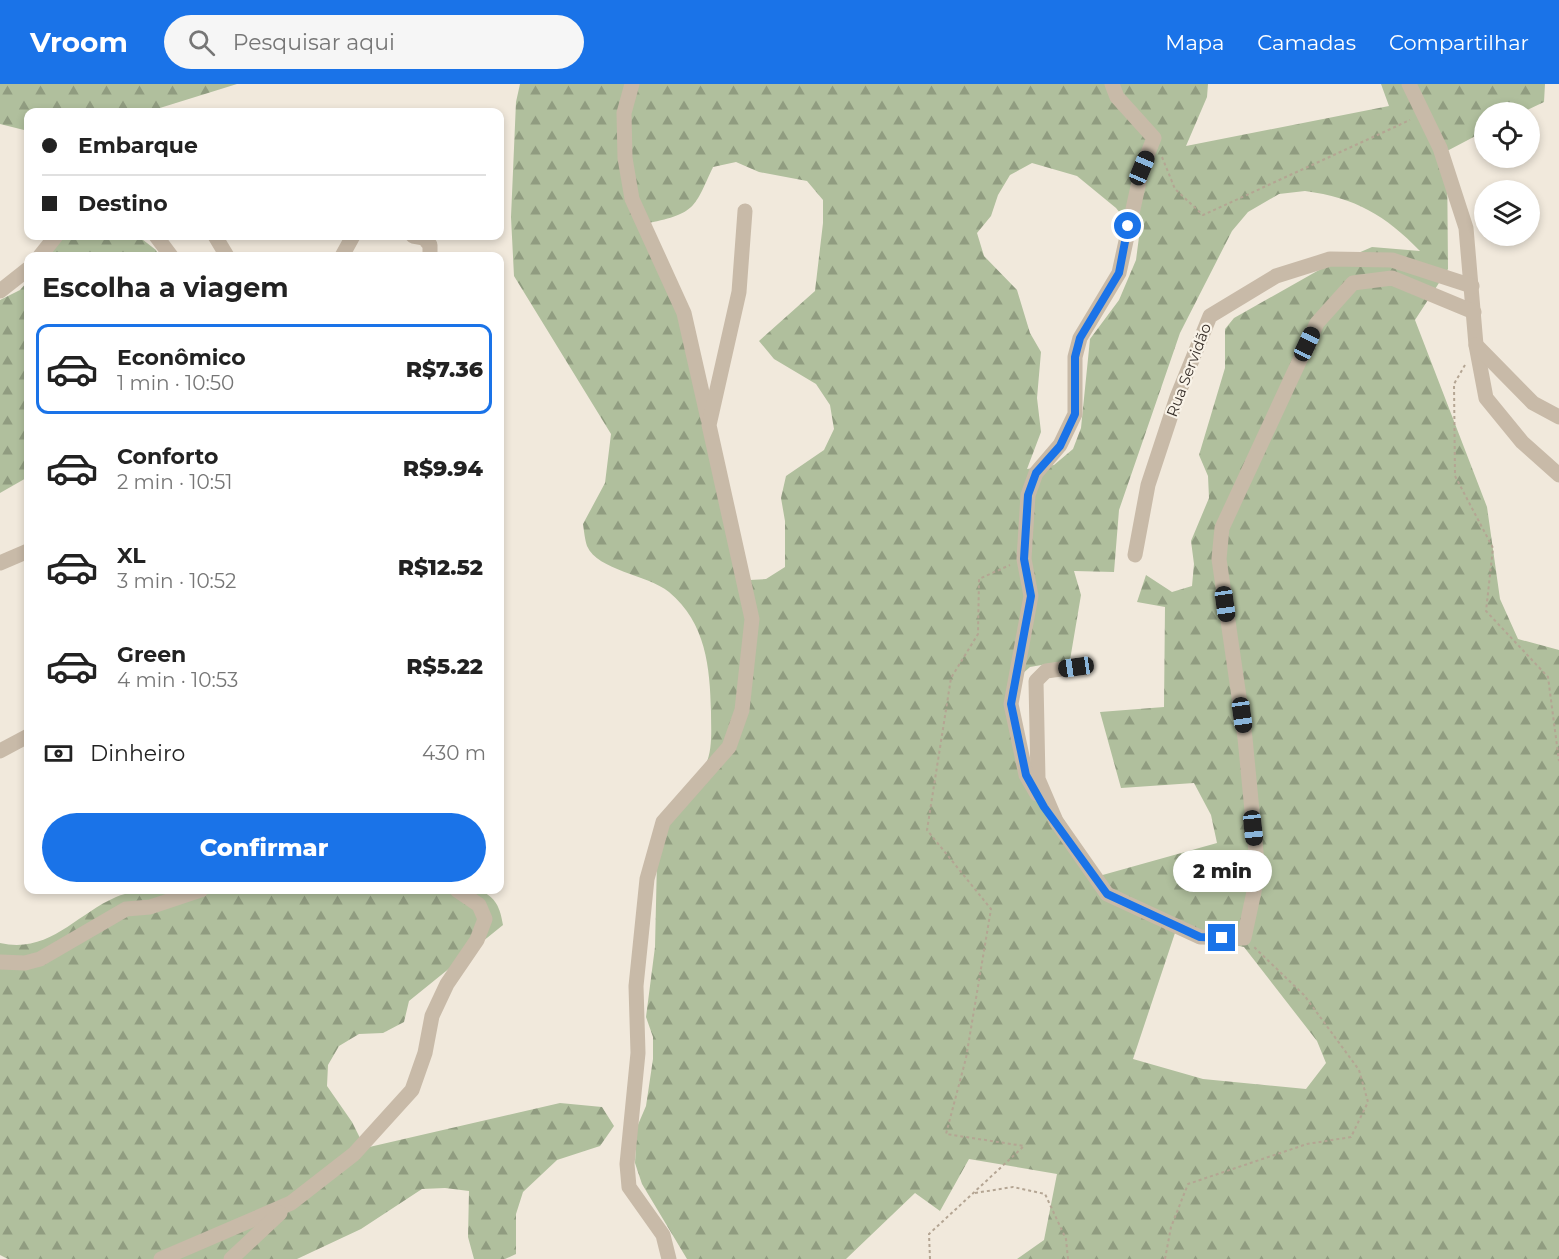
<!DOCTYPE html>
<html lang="pt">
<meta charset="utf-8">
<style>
:root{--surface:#fff;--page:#f6f6f6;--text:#222;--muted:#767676;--line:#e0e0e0;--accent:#1a73e8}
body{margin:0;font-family:Montserrat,sans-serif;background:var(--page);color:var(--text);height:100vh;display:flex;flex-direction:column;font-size:22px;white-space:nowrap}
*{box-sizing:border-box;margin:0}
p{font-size:20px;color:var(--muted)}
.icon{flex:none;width:33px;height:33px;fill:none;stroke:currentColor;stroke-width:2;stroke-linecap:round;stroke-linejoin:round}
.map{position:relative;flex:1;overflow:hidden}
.panel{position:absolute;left:24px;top:168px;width:480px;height:642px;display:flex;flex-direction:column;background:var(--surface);border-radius:12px;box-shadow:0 3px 9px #0003}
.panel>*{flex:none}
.guide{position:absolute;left:24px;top:24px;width:480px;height:132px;border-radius:12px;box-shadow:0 3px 9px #0003;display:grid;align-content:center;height:132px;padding:0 18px;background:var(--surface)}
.tools{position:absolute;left:1474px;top:18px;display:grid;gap:12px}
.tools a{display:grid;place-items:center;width:66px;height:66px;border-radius:50%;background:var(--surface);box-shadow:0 3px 9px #0003;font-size:30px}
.end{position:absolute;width:27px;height:27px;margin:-14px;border:8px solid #1a73e8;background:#fff;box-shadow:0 0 0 3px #fff}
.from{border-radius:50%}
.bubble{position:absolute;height:42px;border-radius:21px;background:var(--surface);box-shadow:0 3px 9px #0003;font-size:20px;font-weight:800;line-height:42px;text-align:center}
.car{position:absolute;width:18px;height:36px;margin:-18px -9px;border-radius:8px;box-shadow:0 0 4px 2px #0007;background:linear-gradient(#222 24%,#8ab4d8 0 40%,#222 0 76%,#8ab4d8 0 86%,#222 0)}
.guide b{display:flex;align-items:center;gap:21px;height:57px;font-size:22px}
.guide b+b{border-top:2px solid var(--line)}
.guide i{width:15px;height:15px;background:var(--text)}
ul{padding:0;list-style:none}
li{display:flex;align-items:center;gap:18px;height:90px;margin:0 12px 9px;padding:0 6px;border:3px solid transparent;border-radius:12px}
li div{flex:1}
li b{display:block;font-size:22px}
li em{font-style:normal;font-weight:800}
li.on{border-color:var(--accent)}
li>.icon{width:54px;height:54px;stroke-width:1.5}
h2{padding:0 18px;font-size:27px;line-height:72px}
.pay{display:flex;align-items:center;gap:15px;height:66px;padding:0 18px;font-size:22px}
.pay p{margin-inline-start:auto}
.button{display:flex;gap:12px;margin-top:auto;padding:12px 18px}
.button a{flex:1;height:69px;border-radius:36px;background:var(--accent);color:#fff;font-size:24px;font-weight:800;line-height:69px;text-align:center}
header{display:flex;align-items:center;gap:36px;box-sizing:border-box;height:84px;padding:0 30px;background:var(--accent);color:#fff}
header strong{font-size:28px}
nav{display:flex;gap:33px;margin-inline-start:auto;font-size:21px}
.search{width:420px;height:54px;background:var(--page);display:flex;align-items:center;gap:15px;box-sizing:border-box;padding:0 21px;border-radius:33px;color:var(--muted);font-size:22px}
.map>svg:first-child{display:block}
.forest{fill:url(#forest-firs);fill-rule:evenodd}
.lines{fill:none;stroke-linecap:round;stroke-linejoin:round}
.path{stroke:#b4a593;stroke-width:2;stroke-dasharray:3 3;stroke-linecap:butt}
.minor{stroke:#c8baa8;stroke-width:15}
.route{stroke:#1a73e8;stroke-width:8}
.labels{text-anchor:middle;stroke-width:4.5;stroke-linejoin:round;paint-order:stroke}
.street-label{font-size:15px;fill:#362e28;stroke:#f9f3e8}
</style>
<header>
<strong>Vroom</strong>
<div class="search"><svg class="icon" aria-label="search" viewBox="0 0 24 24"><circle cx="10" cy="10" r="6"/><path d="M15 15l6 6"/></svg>Pesquisar aqui</div>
<nav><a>Mapa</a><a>Camadas</a><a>Compartilhar</a></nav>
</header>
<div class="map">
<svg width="1559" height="1175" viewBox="0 0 1559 1175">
<defs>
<pattern id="forest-firs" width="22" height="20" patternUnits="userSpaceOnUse" patternTransform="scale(1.5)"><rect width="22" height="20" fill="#b0bf9d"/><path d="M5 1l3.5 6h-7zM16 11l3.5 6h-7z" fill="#909c80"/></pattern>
</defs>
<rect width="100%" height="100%" fill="#f1e9dc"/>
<!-- forest -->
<g class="forest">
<path d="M0 0H237L147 28H28V47L0 40Z"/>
<path d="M520 0H1208L1207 13 1186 62 1389 22 1381 0H1545L1544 18 1523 28H1485V47L1447 67 1448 185 1415 236 1487 423 1500 515 1518 555 1559 566V1175H1017L1044 1156 1057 1090 969 1075 940 1127 915 1109 846 1175H687L642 1100 635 1079 637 1043 646 1022 653 975V953L646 933 655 863 658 733C671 719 696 698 705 682 713 667 711 645 711 628 710 583 706 539 669 508 647 490 598 487 587 462 585 456 584 447 583 440L605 399 611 350 514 192 511 133 516 18ZM736 78 759 88 807 97 823 116V139L815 207 759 257 774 275 816 300 830 321 834 345 824 366 786 392 781 414 785 437V483L766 495 750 496 665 175 649 139C696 129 694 124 713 83ZM1032 79 1077 92 1116 124 1139 153 1136 176 1119 216 1090 255 1081 344 1073 365 1054 381 1027 385 1041 348 1037 314 1041 268 1030 249 1017 206 984 172 977 149 991 132 998 111 1010 91ZM1305 107C1356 114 1385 131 1420 167L1372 163 1319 186 1234 234 1225 245V284L1199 371 1208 392 1209 414 1191 457 1194 480 1192 502 1172 508 1146 491 1137 518 1165 523 1164 623 1100 628 1121 704 1194 699 1211 731 1217 759 1099 792 1027 677 1015 613 1021 591 1030 583 1070 576 1081 511 1074 487 1114 488 1119 426 1180 249 1232 147 1248 128 1279 110ZM1175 849 1244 863 1317 957 1326 979 1306 1005 1203 995 1133 975Z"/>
<path d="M60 152H138L156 166 159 172H47Z"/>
<path d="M28 197V393L0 409V216L20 206Z"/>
<path d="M153 806H480C496 814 500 823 503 841L409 917 404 938 383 949 359 950 339 962 328 981 327 1002 352 1038 365 1064 560 1019 602 1023 614 1042 600 1062 557 1076 523 1108 516 1130V1170L505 1175H474L468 1153 469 1107 445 1104 422 1105 361 1145 297 1175H8L0 1171V859C49 870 75 831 116 813 127 808 142 807 153 806Z"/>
</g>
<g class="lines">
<!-- path -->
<g class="path">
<path d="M1162 73 1175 105 1203 131 1410 36"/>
<path d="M1465 281 1454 300 1455 392 1493 464 1486 527 1548 593 1559 677"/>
<path d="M975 1109 1013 1103 1045 1110 1066 1155 1068 1175"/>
<path d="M930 1175 929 1150 1024 1062 946 1050 966 974 991 825 927 746 951 594 978 550 979 495 1010 481"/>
<path d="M1165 1175 1171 1143 1188 1100 1307 1060 1351 1053 1368 1018 1359 986 1304 911 1254 863"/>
</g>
<!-- minor -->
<g class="minor">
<path d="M632 0 624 29 625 74 632 115 684 229 708 335"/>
<path d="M1409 0 1440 64 1466 144 1476 261 1486 314 1522 358 1559 391"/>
<path d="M156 152 171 172"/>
<path d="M215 152 227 172"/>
<path d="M413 152 424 154 430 161V172"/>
<path d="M40 172 56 152"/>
<path d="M342 172 353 152"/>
<path d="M0 207 28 185"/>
<path d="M1476 261 1533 319 1559 333"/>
<path d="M1135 471 1148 401 1177 313 1210 232 1276 192 1330 175 1392 176 1472 202"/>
<path d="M0 479 28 467"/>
<path d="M1076 583 1046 587 1036 597 1038 695 1056 737 1107 810 1200 853 1244 854 1258 789 1245 654 1219 475 1222 444 1317 239 1353 199 1392 194 1474 228"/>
<path d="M0 667 28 652"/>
<path d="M1037 710 1026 691 1011 620 1031 512 1024 475 1028 411 1036 389 1060 361 1075 330V273L1080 254 1119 189 1142 84 1154 54 1117 13 1112 0"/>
<path d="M0 878 25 879 40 875 126 825 150 823 201 806"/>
<path d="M161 1175 291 1119 354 1070 412 1006 425 969 432 932 447 900 477 856 485 835 479 821 457 806"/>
<path d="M231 1175 280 1129"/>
<path d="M669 1175 663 1151 629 1103 627 1080 638 969 636 902 647 795 663 738 729 663 742 626 752 535 709 341 739 208 745 127"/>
</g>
</g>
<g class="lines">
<!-- route -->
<path class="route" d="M1128 142 1119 189 1080 254 1075 273V330L1060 362 1036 389 1028 411 1024 475 1031 512 1011 620 1026 691 1044 723 1107 810 1200 853 1222 854"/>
</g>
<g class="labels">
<!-- street labels -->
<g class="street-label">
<text transform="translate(1189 286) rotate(-69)" y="5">Rua Servidão</text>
</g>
</g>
</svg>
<div class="tools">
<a><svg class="icon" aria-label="locate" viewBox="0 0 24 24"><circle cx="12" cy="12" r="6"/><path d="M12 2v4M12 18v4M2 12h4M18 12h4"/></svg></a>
<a><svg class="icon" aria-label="layers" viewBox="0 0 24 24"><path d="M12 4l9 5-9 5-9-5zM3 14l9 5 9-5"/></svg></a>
</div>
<i class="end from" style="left:1128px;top:142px"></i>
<i class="end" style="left:1222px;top:854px"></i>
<div class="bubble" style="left:1173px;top:766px;width:99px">2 min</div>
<i class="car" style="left:1142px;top:84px;rotate:23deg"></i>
<i class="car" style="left:1307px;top:260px;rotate:25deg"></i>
<i class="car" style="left:1225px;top:520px;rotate:172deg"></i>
<i class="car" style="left:1076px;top:583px;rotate:262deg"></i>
<i class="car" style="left:1242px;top:631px;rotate:172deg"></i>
<i class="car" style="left:1253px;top:744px;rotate:174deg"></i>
<div class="guide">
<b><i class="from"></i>Embarque</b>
<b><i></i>Destino</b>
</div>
<section class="panel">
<h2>Escolha a viagem</h2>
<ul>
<li class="on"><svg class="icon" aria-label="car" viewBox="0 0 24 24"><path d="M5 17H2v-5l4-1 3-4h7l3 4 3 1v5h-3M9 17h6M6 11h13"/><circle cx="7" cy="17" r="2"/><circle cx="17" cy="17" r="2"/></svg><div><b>Econômico</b><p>1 min · 10:50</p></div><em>R$7.36</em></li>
<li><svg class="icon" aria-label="car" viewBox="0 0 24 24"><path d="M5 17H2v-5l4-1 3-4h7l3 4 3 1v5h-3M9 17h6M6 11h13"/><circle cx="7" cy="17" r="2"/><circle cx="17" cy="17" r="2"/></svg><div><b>Conforto</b><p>2 min · 10:51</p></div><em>R$9.94</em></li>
<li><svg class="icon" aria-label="car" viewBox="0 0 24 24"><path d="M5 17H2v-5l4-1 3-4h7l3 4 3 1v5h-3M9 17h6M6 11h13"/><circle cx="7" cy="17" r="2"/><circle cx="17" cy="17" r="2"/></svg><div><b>XL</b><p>3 min · 10:52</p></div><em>R$12.52</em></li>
<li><svg class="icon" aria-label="car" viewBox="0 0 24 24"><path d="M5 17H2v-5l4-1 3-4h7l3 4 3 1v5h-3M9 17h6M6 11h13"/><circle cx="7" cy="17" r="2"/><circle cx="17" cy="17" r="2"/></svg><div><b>Green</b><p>4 min · 10:53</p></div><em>R$5.22</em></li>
</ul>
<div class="pay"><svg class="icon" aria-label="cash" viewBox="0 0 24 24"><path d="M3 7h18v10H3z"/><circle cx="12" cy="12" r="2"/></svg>Dinheiro<p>430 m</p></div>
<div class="button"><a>Confirmar</a></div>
</section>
</div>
